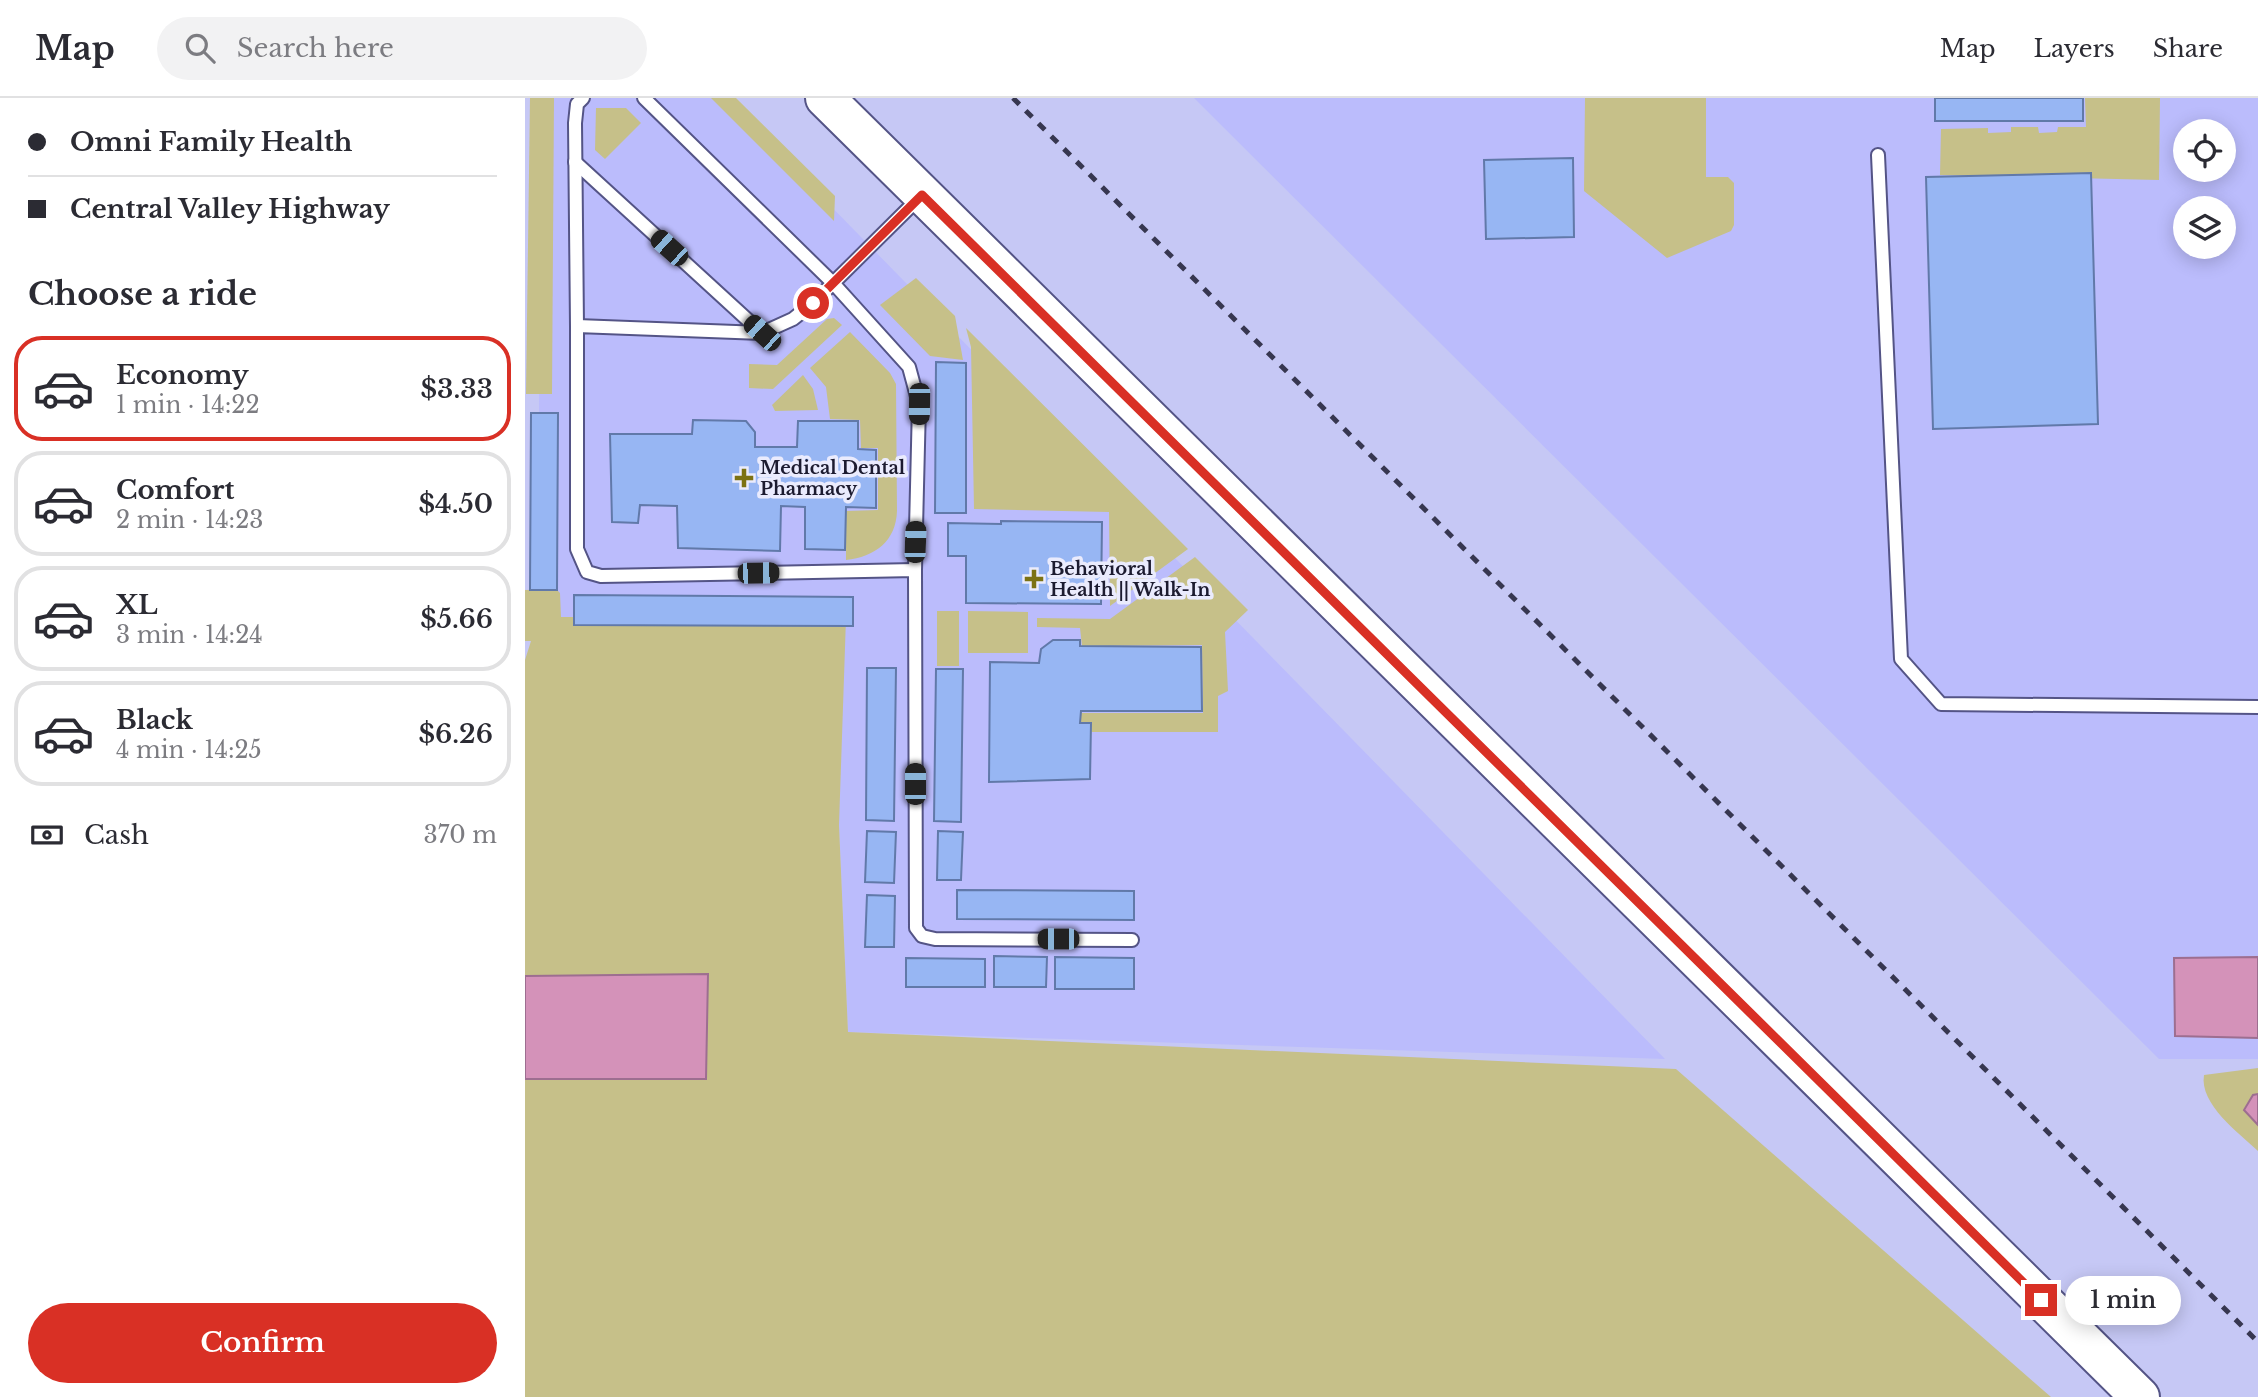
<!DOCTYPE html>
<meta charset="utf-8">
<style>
:root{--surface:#fff;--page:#f2f2f3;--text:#2b2b33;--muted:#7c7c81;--line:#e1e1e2;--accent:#d93025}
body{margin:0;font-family:"Libre Baskerville",serif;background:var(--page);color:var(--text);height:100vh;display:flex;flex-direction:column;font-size:26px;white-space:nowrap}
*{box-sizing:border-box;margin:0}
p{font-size:23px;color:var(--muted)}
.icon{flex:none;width:38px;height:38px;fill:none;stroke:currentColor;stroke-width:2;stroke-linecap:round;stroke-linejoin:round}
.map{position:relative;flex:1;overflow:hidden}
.details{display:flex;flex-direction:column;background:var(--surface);width:525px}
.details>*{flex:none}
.hud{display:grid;align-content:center;height:154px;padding:0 28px;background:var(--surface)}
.buttons{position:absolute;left:1648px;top:21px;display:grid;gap:14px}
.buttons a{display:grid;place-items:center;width:63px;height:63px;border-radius:50%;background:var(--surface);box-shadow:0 4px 18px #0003;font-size:35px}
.end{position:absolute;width:32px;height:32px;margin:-16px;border:9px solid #d93025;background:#fff;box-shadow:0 0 0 4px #fff}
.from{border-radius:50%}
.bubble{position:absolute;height:49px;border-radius:24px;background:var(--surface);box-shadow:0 4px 18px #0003;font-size:23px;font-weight:600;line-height:49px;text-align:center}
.car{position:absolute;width:21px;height:42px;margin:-21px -10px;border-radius:9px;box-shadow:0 0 5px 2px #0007;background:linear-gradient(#222 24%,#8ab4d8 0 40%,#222 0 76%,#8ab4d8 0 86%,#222 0)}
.hud b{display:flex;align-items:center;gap:24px;height:66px;font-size:26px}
.hud b+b{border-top:2px solid var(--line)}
.hud i{width:18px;height:18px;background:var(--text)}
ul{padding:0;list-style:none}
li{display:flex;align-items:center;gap:21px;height:105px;margin:0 14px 10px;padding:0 14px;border:4px solid var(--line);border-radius:28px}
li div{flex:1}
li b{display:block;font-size:26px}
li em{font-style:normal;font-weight:600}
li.selected{border-color:var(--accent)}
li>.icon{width:63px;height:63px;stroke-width:1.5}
h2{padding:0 28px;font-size:32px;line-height:84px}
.pay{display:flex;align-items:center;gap:18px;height:77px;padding:0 28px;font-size:26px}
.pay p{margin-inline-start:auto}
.button{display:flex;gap:14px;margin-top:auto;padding:14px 28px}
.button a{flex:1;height:80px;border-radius:42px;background:var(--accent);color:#fff;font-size:28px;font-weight:600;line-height:80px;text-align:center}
header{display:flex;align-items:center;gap:42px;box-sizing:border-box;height:98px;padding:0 35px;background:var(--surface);border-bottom:2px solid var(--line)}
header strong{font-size:33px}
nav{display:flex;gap:38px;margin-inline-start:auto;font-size:24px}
.search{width:490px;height:63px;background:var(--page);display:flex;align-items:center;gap:18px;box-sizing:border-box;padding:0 24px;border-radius:38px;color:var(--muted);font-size:26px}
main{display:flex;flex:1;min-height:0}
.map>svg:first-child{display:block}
.built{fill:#bbbcfc;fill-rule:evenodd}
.green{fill:#c6c089}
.water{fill:#d492b9;stroke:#9d6e90;stroke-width:2}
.building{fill:#97b6f3;stroke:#6179a9;stroke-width:2}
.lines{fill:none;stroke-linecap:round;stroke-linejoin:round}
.service-casing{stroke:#545486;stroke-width:16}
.primary-casing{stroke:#545486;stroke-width:42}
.service{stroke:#fff;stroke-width:12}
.primary{stroke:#fff;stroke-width:38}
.rail{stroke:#373750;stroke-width:5;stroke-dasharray:9 9;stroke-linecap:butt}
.route{stroke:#d93025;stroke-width:9}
.poi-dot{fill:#7c7213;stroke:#eaebfd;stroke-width:2.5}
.labels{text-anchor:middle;stroke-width:7;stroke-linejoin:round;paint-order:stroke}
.poi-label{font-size:18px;font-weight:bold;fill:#1c1b30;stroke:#eaebfd;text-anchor:start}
</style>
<header>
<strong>Map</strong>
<div class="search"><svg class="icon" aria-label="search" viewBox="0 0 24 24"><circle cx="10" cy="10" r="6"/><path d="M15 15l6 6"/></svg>Search here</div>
<nav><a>Map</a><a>Layers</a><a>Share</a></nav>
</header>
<main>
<section class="details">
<div class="hud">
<b><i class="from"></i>Omni Family Health</b>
<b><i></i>Central Valley Highway</b>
</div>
<h2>Choose a ride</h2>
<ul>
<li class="selected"><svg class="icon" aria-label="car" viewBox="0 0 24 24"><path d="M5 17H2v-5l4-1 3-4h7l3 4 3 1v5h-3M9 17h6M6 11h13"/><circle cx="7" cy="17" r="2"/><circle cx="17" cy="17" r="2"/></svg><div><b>Economy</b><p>1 min · 14:22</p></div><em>$3.33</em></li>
<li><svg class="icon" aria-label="car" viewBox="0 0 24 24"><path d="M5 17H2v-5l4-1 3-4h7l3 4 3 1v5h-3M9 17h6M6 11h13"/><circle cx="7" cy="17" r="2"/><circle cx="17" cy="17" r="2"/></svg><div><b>Comfort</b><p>2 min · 14:23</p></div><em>$4.50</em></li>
<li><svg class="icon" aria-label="car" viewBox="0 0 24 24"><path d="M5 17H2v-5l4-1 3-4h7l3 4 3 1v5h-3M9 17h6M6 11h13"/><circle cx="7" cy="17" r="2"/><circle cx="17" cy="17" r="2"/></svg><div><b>XL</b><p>3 min · 14:24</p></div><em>$5.66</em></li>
<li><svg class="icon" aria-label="car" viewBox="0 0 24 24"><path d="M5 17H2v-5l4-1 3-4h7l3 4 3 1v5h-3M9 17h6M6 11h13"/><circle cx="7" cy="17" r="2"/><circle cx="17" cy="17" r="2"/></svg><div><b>Black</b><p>4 min · 14:25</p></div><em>$6.26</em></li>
</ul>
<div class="pay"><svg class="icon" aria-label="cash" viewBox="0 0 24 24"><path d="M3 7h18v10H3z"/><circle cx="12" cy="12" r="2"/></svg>Cash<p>370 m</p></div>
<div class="button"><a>Confirm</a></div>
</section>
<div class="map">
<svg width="1733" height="1299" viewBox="0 0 1733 1299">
<rect width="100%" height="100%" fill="#c6c8f5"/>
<!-- built -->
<g class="built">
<path d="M17 0H200L1140 961 323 934 314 727 12 519Z"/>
<path d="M669 0H1733V961H1634ZM1661 33H1699V72H1661ZM1661 110H1699V149H1661Z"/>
</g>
<!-- green -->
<g class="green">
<path d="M5 0H29L27 296H1Z"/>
<path d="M186 0H211L310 98 309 123Z"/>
<path d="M1060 0H1181V79H1203L1209 85V127L1206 133 1142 160 1059 93Z"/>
<path d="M1560 0H1635L1634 82 1415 77 1416 31 1463 30V35L1486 34V29H1513L1514 35 1532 34 1533 29H1561Z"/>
<path d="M71 10H101L116 25 80 61 70 52Z"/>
<path d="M391 180 430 218 438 262 405 258 355 207Z"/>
<path d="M309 220 317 227 248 291 224 290V266L252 267 302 221Z"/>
<path d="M441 230 663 451 585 508 584 414 449 411 446 249Z"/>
<path d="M325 234 365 275 371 286 372 413C371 443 350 459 321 462V413L353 412V350H336L335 322 305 321 301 289 285 270Z"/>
<path d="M278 277 288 291 293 312 250 313 247 307Z"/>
<path d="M670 459 723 512 700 534 703 593 693 598V634H556V615H678L677 547 557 548 555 530 512 529V520L585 521Z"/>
<path d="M31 491 35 495 36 519 321 520 314 727 323 934 1151 971 1526 1299H0V562L6 543H0V492Z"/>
<rect x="412" y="513" width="22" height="55"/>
<path d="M443 513 503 514V555H443Z"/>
<path d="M1733 970V996L1728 997 1719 1011 1733 1027V1053C1714 1035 1674 1006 1679 977Z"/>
</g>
<!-- water -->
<g class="water">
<path d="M1733 859V940L1650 938 1649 860Z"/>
<path d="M183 876 181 981H0V878Z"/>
<path d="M1733 996V1027L1719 1012 1728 997Z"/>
</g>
<!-- building -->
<g class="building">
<rect x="1410" y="0" width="148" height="23"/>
<path d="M1048 60 1049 139 961 141 959 62Z"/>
<path d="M1566 75 1573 326 1408 331 1401 79Z"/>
<path d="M411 264 441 265V415H410Z"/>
<path d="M6 315H33L32 492H5Z"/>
<path d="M168 322 221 323 230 334V349H272L273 323H333V351L351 352V410L321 409 320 452 280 451V409L256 408 255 453 153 450 152 408 115 407 113 425 87 424 85 336H167Z"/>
<path d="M476 423 577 424 576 506 441 505V458H423V425L476 426Z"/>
<path d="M49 497 328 499V528L49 527Z"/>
<path d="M528 542H555V548L676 549 677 613H556L555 625H566L565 681 464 684 465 564 514 565 516 551Z"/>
<path d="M342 570H371L369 723 341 722Z"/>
<path d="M411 571H438L436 724 409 723Z"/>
<path d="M342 733 371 734 369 785 340 784Z"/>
<path d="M413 733 438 734 436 782H412Z"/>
<path d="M432 792 609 793V822L432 821Z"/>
<path d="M342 797 370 798 369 849H340Z"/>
<path d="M469 858 522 859 521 889H469Z"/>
<path d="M530 859 609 860V891H530Z"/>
<path d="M381 860 460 861V889H381Z"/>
</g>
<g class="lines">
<defs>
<g id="service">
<path d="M119 0 309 186 384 269 394 306 390 472"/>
<path d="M1353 57 1376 561 1416 606 1733 609"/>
<path d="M50 64 237 235"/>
<path d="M394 100 288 205 268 221 237 235 52 228V451L62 474 76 478 390 472 391 830 397 838 410 841 607 842"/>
<path d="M52 228 50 25 52 6 58 0"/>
</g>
<path id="primary" d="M300 0 1615 1299"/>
</defs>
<!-- service casing -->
<use href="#service" class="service-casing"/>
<!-- primary casing -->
<use href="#primary" class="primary-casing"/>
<!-- service -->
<use href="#service" class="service"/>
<!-- primary -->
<use href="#primary" class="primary"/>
<!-- rail -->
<path class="rail" d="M488 0 1733 1244"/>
</g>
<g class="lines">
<!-- route -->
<path class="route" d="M288 205 397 97 1516 1202"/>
</g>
<!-- markers -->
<g class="poi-dot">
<path d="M215.5 369.5h7v7h7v7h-7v7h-7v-7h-7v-7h7z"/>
<path d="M505.5 470.5h7v7h7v7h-7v7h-7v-7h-7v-7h7z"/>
</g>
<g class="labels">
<!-- poi labels -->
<g class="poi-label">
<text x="235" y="376">Medical Dental<tspan x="235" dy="21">Pharmacy</tspan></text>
<text x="525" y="477">Behavioral<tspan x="525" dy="21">Health || Walk-In</tspan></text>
</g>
</g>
</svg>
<div class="buttons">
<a><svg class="icon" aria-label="locate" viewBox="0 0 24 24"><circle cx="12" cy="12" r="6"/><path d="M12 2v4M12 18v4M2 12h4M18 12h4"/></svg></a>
<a><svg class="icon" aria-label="layers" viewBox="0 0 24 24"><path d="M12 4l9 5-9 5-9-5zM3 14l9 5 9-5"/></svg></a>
</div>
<i class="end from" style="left:288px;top:205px"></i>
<i class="end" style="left:1516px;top:1202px"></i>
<div class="bubble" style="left:1540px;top:1178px;width:116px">1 min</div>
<i class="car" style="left:144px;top:150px;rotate:312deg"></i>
<i class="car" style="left:237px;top:235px;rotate:312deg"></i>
<i class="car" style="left:394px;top:306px;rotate:181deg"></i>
<i class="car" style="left:390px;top:444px;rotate:2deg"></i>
<i class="car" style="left:233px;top:475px;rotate:89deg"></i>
<i class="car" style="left:390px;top:686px;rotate:0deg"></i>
<i class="car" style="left:533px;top:841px;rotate:270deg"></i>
</div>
</main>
